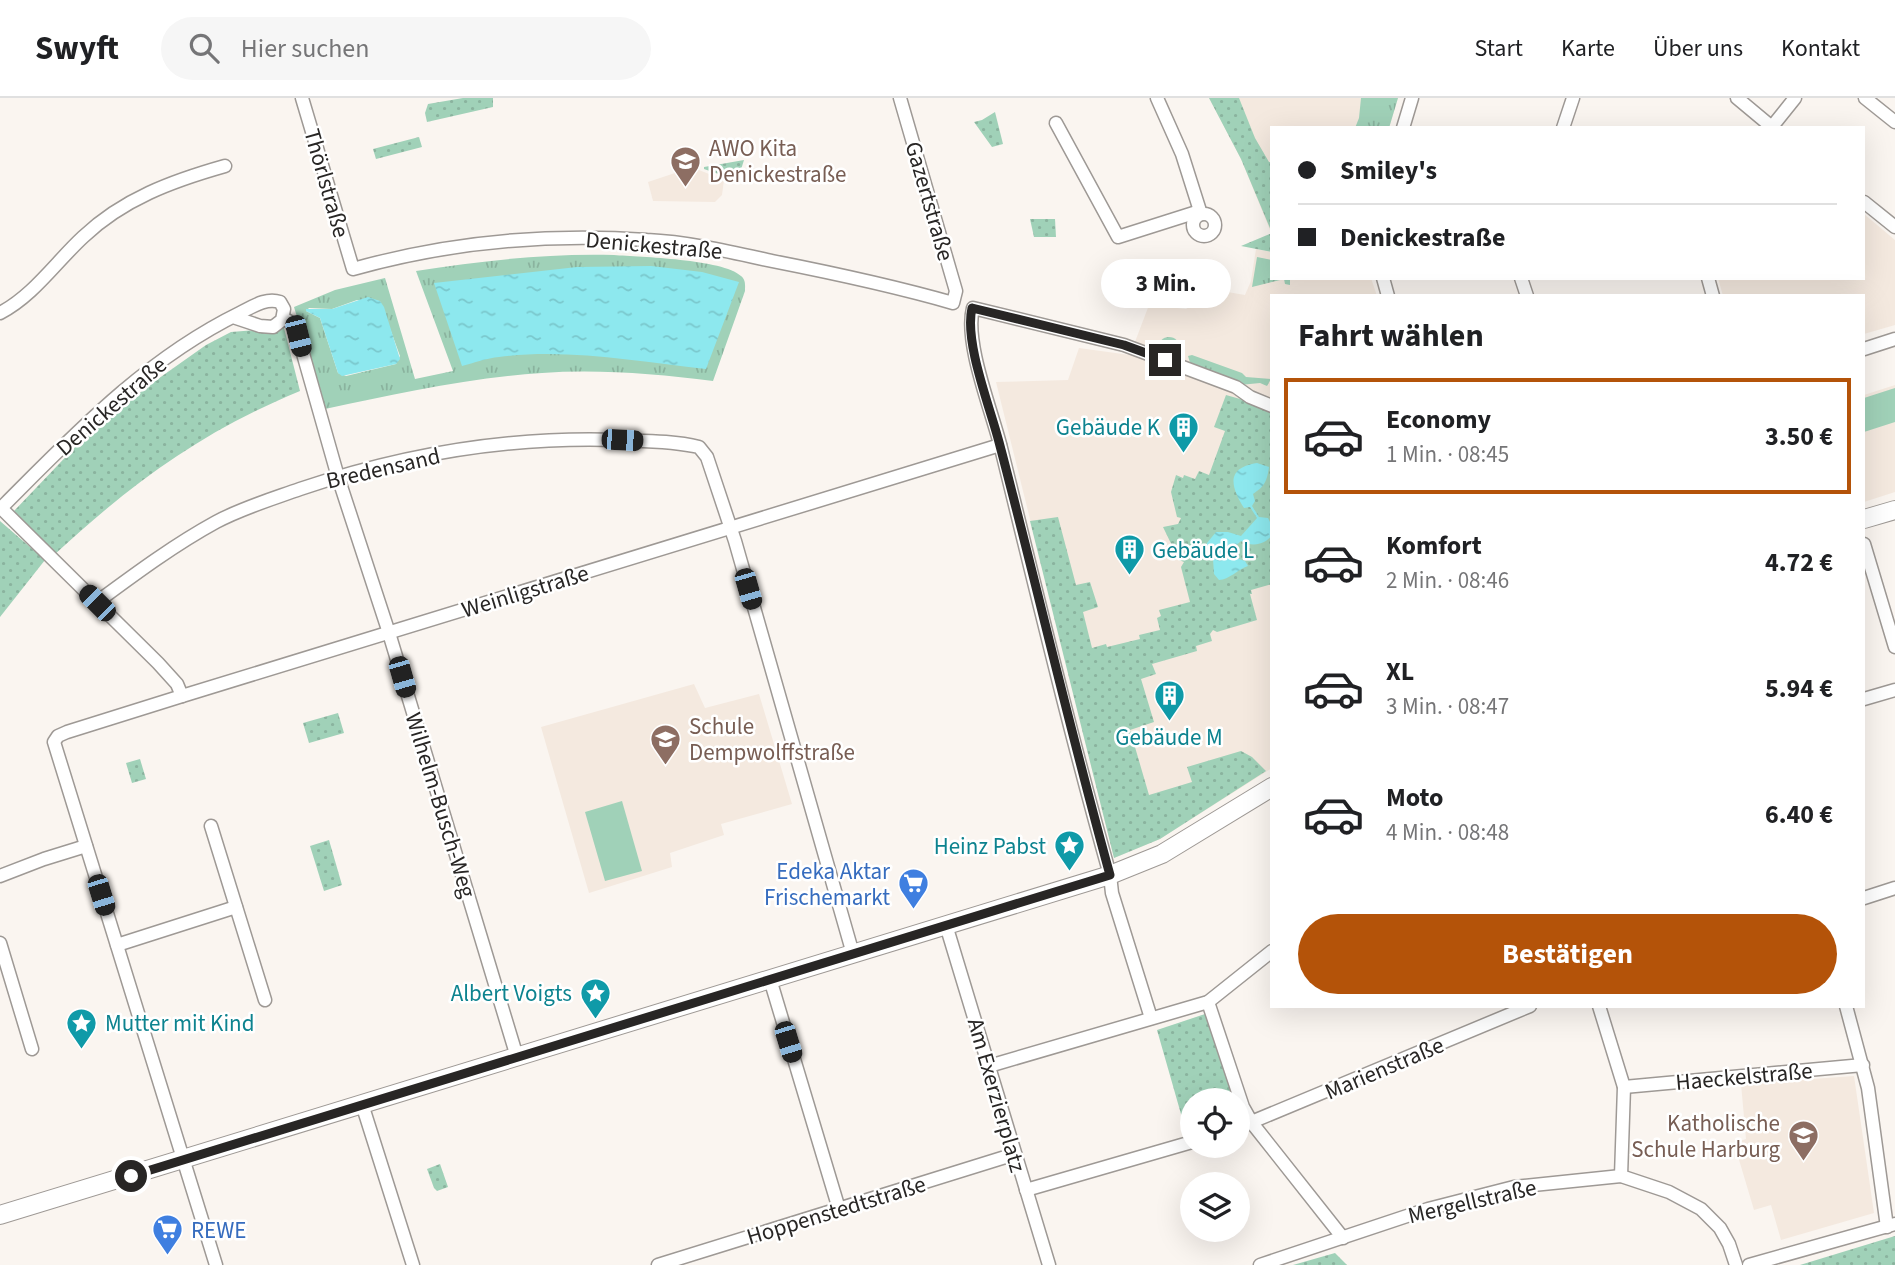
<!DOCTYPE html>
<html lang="de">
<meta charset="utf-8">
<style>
:root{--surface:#fff;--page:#f6f6f6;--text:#202124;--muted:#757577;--line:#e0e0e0;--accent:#b45309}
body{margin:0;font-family:"Source Sans 3",sans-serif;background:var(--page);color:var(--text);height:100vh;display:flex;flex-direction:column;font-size:26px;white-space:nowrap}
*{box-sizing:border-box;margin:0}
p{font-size:23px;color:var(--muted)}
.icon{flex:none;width:38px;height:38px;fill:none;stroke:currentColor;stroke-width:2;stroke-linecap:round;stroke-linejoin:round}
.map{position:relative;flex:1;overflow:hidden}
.drawer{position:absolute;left:1270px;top:196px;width:595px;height:714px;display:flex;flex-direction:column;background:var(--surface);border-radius:0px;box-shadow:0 7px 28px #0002}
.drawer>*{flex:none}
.banner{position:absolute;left:1270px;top:28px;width:595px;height:154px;border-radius:0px;box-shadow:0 7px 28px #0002;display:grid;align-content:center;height:154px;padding:0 28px;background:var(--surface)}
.fabs{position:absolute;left:1180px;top:990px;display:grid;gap:14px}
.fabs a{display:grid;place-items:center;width:70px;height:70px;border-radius:50%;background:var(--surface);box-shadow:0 7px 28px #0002;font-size:35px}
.end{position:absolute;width:32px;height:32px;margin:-16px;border:9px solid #282625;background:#fff;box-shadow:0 0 0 4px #fff}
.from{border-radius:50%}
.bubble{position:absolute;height:49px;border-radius:24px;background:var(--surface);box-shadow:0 7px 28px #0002;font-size:23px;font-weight:700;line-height:49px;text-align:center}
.car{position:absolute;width:21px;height:42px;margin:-21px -10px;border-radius:9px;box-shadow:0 0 5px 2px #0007;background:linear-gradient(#222 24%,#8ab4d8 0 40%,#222 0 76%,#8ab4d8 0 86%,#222 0)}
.banner b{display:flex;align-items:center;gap:24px;height:66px;font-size:26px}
.banner b+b{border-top:2px solid var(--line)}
.banner i{width:18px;height:18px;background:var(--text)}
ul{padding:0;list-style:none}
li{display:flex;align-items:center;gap:21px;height:116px;margin:0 14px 10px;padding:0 14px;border:4px solid transparent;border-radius:0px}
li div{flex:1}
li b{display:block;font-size:26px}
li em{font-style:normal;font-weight:700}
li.selected{border-color:var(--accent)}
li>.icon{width:63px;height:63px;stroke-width:1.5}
h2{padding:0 28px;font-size:32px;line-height:84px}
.primary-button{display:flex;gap:14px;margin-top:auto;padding:14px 28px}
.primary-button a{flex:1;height:80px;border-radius:42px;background:var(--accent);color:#fff;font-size:28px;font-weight:700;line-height:80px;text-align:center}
header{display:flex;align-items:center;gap:42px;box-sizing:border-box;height:98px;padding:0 35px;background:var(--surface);border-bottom:2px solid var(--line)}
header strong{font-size:33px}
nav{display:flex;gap:38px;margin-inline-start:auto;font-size:24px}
.search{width:490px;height:63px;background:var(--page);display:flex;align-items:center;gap:18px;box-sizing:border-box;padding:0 24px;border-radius:38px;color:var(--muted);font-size:26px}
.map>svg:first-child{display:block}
.built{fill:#f4e9df}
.grass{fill:url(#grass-tufts);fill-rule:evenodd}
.park{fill:url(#park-dots)}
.pitch{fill:#a0d1b8}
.water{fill:url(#water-ripples)}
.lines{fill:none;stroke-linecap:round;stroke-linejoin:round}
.street-casing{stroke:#9e9995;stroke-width:15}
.secondary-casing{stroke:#9e9995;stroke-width:20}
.street{stroke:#fff;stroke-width:12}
.secondary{stroke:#fff;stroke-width:18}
.route{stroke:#282625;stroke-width:9}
.labels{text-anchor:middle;stroke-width:5;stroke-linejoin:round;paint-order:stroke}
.education-label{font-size:23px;fill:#785e54;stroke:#fff;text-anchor:start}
.street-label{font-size:23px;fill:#282625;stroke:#fff}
.culture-label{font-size:23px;fill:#0d838f;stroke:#fff;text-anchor:end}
.shop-label{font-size:23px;fill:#366cbe;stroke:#fff;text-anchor:end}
</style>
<header>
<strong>Swyft</strong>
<div class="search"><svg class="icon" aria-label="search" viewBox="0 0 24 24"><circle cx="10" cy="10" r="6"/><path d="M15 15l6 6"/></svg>Hier suchen</div>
<nav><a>Start</a><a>Karte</a><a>Über uns</a><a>Kontakt</a></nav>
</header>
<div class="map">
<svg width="1895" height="1167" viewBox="0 0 1895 1167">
<defs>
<pattern id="grass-tufts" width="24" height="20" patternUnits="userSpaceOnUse" patternTransform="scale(1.75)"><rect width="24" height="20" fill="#a0d1b8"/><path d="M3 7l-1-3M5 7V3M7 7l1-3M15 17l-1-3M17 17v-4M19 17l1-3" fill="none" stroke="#8ab39e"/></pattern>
<pattern id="park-dots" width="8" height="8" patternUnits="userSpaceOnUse" patternTransform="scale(1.75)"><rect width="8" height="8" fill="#a0d1b8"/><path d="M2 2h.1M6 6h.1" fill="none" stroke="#8ab39e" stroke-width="1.8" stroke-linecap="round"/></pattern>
<pattern id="water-ripples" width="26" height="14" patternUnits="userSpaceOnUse" patternTransform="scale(1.75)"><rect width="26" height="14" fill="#8de8ee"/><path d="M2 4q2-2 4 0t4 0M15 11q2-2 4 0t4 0" fill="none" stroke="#7ac7cc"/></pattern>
</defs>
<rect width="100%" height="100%" fill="#faf5f0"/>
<!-- built -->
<g class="built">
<path d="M1209 0H1398L1389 30H1272V137L1241 61Z"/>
<path d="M699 72 724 82 722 97 715 104 653 103 648 84 681 73Z"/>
<path d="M1864 116 1895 142V227L1864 236V198H1723L1718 180H1864Z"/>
<path d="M1256 151 1272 154V180H1371L1377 198H1272V670L1160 741 1114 760 996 284 1068 282 1079 250 1130 257 1149 207 1186 211 1216 192 1245 197 1251 183Z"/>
<path d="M1895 287V394L1864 404V297Z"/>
<path d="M694 586 705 610 759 596 792 706 721 726 724 737 670 755 672 769 589 795 541 629Z"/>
<path d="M1854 978 1874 1115 1781 1142 1771 1107 1754 1112 1734 1045 1746 1041 1741 986Z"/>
</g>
<!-- grass -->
<g class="grass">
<path d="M1361 0H1398L1389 30H1355L1359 20Z"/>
<path d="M614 157C640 159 723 161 741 178 746 182 745 187 745 193L713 283C656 276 599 271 542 275 468 280 397 296 325 311L294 209 335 192 385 180 415 281 453 273 416 173C482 163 547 155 614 157ZM357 202 380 203 400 258 396 266 346 278 338 275 320 220 306 213 309 210 332 211Z"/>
<path d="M1257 159 1272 162V180H1290V187L1285 186 1284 181 1252 189Z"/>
<circle cx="1169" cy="250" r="11"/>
<path d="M1192 257 1242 275 1246 279 1271 281 1267 288 1260 285 1240 287 1191 268 1188 258Z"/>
</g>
<!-- park -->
<g class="park">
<path d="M463 0H493V9L427 24 425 15 428 6Z"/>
<path d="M1209 0H1239L1255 40 1269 64H1272V154L1241 148 1272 135 1241 61Z"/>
<path d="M995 14 1003 46 992 49 974 24 982 22Z"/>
<path d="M419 39 422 49 376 61 373 51Z"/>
<path d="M744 62 739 78 727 85V79L704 71V69Z"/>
<path d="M1030 121H1055L1056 139H1034Z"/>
<path d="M284 230 300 293C201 334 132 385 54 457L14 413 79 345 148 288 206 247 231 234Z"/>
<path d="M1226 297 1272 310V486L1251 492 1252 496H1250L1257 522 1217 534 1213 532 1210 536 1212 543 1196 548 1197 553 1152 566 1156 576 1141 581 1154 624 1130 632 1149 697 1192 684 1187 669 1241 653 1252 659 1266 673 1160 741 1114 760 1030 423 1058 419 1076 487 1090 484 1098 509 1083 514 1092 550 1106 546 1107 549 1140 541 1139 537 1160 532 1157 520 1161 518 1159 512 1190 504 1181 469 1184 464 1179 462 1163 429 1178 426 1181 420 1177 419 1171 394 1176 377 1183 380 1184 377 1195 381 1199 373 1209 377 1225 333 1214 329Z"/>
<path d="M0 423 45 462 0 519Z"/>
<path d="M338 615 344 635 309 645 303 625Z"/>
<path d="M140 661 146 681 132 685 126 665Z"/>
<path d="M329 742 342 787 324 793 310 748Z"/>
<path d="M1208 915 1236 1003H1192V1027L1185 1030 1157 932Z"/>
<path d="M440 1066 448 1089 437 1093 434 1090 427 1071Z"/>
<path d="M1895 1138V1167H1800Z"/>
<path d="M1335 1155 1347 1167H1293Z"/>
</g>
<!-- pitch -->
<g class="pitch">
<path d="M1895 290V324L1864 334V300Z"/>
<path d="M622 703 642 773 605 783 585 714Z"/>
</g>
<!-- water -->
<g class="water">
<path d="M651 168 702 174 739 184 706 271C639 264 568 250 499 259 487 260 474 265 462 268L434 185 577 169Z"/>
<path d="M368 199 380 203 384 209 400 261 396 266 342 278 338 275 320 220 306 213V211H332Z"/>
<path d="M1257 365 1269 369C1267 383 1265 388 1253 396L1255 403 1252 408 1259 419 1268 420 1272 428V437C1265 447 1252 449 1241 443L1231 452 1233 459 1245 463 1248 468C1238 471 1229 482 1219 482L1214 476 1213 461 1207 458V445L1216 434H1228L1241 438 1257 420 1250 409 1244 410C1231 389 1225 370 1257 365Z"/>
</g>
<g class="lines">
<defs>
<g id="street">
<path d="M302 0 353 171C449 144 547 135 647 142 689 144 731 154 772 163 833 175 894 188 953 205L956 193 900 0"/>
<path d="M1157 0 1182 56 1201 116"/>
<path d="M1737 0 1773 30"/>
<path d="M1865 0 1895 24"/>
<path d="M1056 25 1118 139 1200 113"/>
<path d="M1403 30 1412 0"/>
<path d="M1563 30 1573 0"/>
<path d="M1771 30 1795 0"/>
<path d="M1864 104 1895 129"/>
<circle cx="1204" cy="127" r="11"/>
<path d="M1383 180 1388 198"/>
<path d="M1521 180 1527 198"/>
<path d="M1708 180 1713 198"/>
<path d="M0 215C33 198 56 164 83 139 123 101 172 83 225 68"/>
<path d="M283 220 292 225 298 238 338 379 389 535 517 959"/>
<path d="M1864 251 1895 241"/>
<path d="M1 410 158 565 177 586 182 598"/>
<path d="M0 411C74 337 144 262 240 215 252 209 266 199 280 204L284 211 282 222 273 229 260 228 233 219"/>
<path d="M1864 446 1895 549"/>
<path d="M97 504C135 476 174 447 216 424 242 410 272 401 300 391 403 356 511 338 620 342 645 343 674 343 699 349L707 359 735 443 853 856"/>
<path d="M1864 601 1895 592"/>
<path d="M211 728 265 902"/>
<path d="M0 778 44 761 86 748"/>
<path d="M1864 800 1895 790"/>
<path d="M946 827 1049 1167"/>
<path d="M0 845 32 951"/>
<path d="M117 847 236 809"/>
<path d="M770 881 839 1111"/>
<path d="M1208 904 1243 1009 1252 1025 1343 1140"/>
<path d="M1599 908 1624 989 1621 1078"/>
<path d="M1846 908 1868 990 1887 1129"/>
<path d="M1151 920 1112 795 1110 777C1070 635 1036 492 1001 350 992 313 964 245 973 210L1124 247 1236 289 1250 299 1272 308"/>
<path d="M989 968 1208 904 1272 853"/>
<path d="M1624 989 1863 967"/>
<path d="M362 1006 413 1167"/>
<path d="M1237 1030 1530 908"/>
<path d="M1026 1092 1192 1044"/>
<path d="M216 1167 54 644 58 638 67 634 182 598 1000 347"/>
<path d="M658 1167 1015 1056"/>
<path d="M1260 1167 1428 1111 1514 1089 1621 1078 1669 1094 1701 1111 1720 1130 1729 1146 1736 1167"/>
<path d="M1749 1167 1895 1126"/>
</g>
<g id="secondary">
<path d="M1864 421 1895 412"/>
<path d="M0 1117 1110 777 1162 756 1272 689"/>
</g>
</defs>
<!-- street casing -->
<use href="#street" class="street-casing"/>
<!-- secondary casing -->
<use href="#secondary" class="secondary-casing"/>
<!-- street -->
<use href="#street" class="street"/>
<!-- secondary -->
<use href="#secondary" class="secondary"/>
</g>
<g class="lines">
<!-- route -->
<path class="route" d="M131 1078 1110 777C1070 633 1037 488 999 344 990 309 964 244 972 210L1124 247 1165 262"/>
</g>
<!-- icons -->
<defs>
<symbol id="school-pin" viewBox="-11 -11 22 30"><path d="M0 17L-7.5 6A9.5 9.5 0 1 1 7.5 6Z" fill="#8d6e63" stroke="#fff"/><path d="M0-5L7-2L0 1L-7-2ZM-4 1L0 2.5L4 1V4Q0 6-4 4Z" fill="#fff"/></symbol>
<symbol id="building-pin" viewBox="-11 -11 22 30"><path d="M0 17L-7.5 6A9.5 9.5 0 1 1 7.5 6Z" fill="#0f9aa8" stroke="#fff"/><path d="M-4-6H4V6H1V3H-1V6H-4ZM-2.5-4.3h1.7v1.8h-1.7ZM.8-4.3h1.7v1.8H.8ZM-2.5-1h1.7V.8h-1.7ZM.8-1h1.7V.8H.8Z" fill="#fff"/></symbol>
<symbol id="sight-pin" viewBox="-11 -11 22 30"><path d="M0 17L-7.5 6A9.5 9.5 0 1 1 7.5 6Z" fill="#0f9aa8" stroke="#fff"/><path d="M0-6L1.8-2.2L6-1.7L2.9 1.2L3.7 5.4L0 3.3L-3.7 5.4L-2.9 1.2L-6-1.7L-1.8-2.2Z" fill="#fff"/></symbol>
<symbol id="supermarket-pin" viewBox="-11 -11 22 30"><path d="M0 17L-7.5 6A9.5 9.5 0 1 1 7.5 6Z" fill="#3f7fe0" stroke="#fff"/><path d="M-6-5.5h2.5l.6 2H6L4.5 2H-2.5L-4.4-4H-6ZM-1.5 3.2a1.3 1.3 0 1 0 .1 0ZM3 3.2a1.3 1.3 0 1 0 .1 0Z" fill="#fff"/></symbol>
</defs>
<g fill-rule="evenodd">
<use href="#school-pin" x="668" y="46" width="35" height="47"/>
<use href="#building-pin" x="1166" y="312" width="35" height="47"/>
<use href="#building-pin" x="1112" y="434" width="35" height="47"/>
<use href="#building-pin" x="1152" y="580" width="35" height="47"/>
<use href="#school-pin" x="648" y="624" width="35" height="47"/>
<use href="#sight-pin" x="1052" y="730" width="35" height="47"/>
<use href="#supermarket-pin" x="896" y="768" width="35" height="47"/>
<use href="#sight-pin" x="578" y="878" width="35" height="47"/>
<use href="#sight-pin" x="64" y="908" width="35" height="47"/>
<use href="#school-pin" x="1786" y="1020" width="35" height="47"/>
<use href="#supermarket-pin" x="150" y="1114" width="35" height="47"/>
</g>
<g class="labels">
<!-- education labels -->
<g class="education-label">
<text x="709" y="58">AWO Kita<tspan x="709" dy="26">Denickestraße</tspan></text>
<text x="689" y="636">Schule<tspan x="689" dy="26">Dempwolffstraße</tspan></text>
<text x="1780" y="1033" text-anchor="end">Katholische<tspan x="1780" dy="26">Schule Harburg</tspan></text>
</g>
<!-- street labels -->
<g class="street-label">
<text transform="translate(327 85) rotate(74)" y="8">Thörlstraße</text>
<text transform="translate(930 103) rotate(74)" y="8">Gazertstraße</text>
<text transform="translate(654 147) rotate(5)" y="8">Denickestraße</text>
<text transform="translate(111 308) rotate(-41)" y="8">Denickestraße</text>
<text transform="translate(383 370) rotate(-13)" y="8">Bredensand</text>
<text transform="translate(525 493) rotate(-17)" y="8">Weinligstraße</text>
<text transform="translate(441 707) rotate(73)" y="8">Wilhelm-Busch-Weg</text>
<text transform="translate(1384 970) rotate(-23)" y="8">Marienstraße</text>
<text transform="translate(1744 978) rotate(-5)" y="8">Haeckelstraße</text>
<text transform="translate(997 997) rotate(74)" y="8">Am Exerzierplatz</text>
<text transform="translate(1472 1103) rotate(-13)" y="8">Mergellstraße</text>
<text transform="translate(836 1112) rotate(-17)" y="8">Hoppenstedtstraße</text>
</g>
<!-- culture labels -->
<g class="culture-label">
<text x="1160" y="337">Gebäude K</text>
<text x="1152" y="460" text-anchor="start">Gebäude L</text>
<text x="1169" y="647" text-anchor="middle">Gebäude M</text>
<text x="1046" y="756">Heinz Pabst</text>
<text x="572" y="903">Albert Voigts</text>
<text x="105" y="933" text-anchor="start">Mutter mit Kind</text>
</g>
<!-- shop labels -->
<g class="shop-label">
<text x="890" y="781">Edeka Aktar<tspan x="890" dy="26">Frischemarkt</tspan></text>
<text x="191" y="1140" text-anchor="start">REWE</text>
</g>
</g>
</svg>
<div class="fabs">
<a><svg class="icon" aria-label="locate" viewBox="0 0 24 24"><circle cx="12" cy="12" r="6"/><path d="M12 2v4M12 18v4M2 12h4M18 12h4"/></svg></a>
<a><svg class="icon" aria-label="layers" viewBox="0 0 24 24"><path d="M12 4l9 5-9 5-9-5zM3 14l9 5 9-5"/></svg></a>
</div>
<i class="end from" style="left:131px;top:1078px"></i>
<i class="end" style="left:1165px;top:262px"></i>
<div class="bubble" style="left:1101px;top:161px;width:130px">3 Min.</div>
<i class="car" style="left:298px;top:238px;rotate:166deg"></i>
<i class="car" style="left:622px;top:342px;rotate:93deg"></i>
<i class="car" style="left:748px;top:491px;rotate:164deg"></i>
<i class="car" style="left:97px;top:505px;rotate:315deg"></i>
<i class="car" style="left:402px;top:579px;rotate:164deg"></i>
<i class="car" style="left:101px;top:797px;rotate:163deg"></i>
<i class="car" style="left:788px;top:944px;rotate:163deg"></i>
<div class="banner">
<b><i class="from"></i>Smiley's</b>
<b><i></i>Denickestraße</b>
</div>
<section class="drawer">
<h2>Fahrt wählen</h2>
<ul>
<li class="selected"><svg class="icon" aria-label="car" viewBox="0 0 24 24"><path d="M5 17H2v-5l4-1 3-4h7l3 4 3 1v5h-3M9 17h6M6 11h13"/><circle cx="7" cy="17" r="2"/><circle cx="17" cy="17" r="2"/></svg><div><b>Economy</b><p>1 Min. · 08:45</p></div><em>3.50 €</em></li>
<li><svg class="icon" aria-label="car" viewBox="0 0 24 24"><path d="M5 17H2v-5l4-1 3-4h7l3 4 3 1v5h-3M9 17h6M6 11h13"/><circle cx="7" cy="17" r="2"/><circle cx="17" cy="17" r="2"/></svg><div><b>Komfort</b><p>2 Min. · 08:46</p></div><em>4.72 €</em></li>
<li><svg class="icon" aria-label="car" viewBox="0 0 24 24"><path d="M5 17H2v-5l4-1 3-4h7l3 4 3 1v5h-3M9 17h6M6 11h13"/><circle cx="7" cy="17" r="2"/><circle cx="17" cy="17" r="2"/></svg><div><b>XL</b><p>3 Min. · 08:47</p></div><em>5.94 €</em></li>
<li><svg class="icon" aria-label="car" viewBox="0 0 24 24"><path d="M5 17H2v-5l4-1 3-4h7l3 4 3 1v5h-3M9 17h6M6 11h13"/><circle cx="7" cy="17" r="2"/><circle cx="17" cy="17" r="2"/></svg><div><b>Moto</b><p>4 Min. · 08:48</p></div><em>6.40 €</em></li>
</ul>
<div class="primary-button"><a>Bestätigen</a></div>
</section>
</div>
